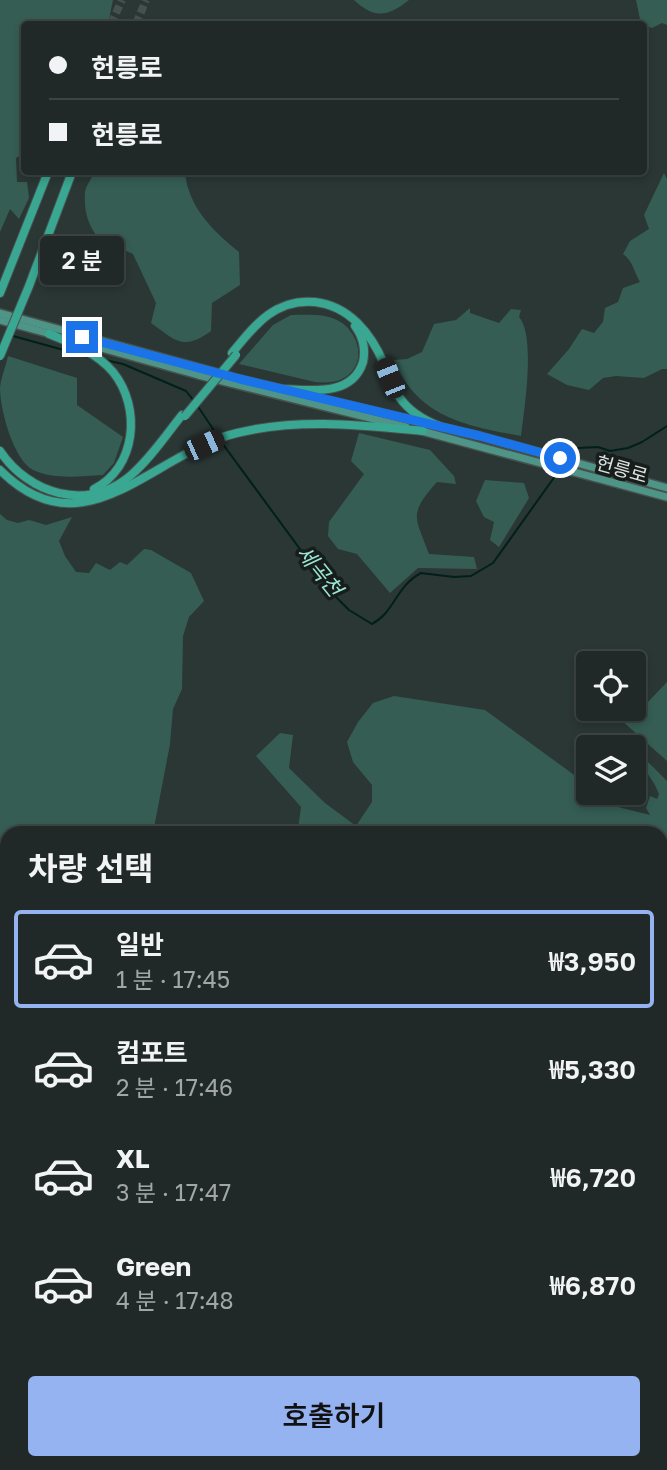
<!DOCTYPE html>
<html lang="ko">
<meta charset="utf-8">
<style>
:root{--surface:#202927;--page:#28312f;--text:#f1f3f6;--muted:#a2a6a7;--line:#3d4544;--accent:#95b2f1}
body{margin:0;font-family:"Golos Text","Noto Sans KR",sans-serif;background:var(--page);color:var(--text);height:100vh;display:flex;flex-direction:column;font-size:26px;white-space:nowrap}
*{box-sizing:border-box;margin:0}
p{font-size:23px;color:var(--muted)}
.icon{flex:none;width:38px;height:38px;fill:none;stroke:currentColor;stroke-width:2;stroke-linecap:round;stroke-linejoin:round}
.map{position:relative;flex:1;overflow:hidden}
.details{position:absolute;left:0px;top:826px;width:668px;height:644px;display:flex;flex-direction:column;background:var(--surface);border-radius:21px 21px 0 0;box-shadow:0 4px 10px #0003,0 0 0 2px var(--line)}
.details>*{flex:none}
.banner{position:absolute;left:21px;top:21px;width:626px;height:154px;border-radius:7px;box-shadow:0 4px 10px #0003,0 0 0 2px var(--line);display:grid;align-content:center;height:154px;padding:0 28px;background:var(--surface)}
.controls{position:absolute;left:576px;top:651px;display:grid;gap:14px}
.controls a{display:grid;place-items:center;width:70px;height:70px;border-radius:7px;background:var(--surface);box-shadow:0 4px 10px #0003,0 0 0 2px var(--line);font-size:35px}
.end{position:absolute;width:32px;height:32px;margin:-16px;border:9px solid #1a73e8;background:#fff;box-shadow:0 0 0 4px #fff}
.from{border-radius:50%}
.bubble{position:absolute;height:49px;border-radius:7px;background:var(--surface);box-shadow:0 4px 10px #0003,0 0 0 2px var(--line);font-size:23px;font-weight:600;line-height:49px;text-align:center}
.car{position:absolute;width:21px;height:42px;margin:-21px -10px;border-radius:9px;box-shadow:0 0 5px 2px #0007;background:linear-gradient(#222 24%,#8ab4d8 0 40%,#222 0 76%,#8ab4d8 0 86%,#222 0)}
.banner b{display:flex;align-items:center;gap:24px;height:66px;font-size:26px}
.banner b+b{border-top:2px solid var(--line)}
.banner i{width:18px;height:18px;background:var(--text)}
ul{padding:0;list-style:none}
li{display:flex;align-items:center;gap:21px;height:98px;margin:0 14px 10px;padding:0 14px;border:4px solid transparent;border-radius:7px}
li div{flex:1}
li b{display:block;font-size:26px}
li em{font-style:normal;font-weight:600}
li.active{border-color:var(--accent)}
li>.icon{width:63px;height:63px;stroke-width:1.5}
h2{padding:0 28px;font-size:32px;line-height:84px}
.primary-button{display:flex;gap:14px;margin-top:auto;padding:14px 28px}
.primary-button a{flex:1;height:80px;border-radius:7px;background:var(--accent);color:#111;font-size:28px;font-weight:600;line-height:80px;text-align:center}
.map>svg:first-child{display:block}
.green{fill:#355d54}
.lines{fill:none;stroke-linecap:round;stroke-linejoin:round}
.stream{stroke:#002019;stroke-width:2}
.highway-tunnel{stroke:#45514e;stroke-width:8;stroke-dasharray:8 4;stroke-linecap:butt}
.major-casing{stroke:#47524f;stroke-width:10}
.highway-casing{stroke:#47524f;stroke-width:10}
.major{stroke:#4e9587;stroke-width:7}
.highway{stroke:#39a791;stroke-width:8}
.highway-bridge-casing{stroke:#47524f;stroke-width:10;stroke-linecap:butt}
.highway-bridge{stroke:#39a791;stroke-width:8}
.route{stroke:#1a73e8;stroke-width:9}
.labels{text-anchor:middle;stroke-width:7;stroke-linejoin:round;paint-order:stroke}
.street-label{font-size:19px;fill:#dde5e2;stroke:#171d1b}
.water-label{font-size:21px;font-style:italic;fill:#9be7d5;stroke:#171d1b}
</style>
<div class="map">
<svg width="667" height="1470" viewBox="0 0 667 1470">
<rect width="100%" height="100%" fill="#2a3734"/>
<!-- green -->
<g class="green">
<path d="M0 0H113L108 24H24V153L16 158 17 182H27L29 198 19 219 10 209 0 232Z"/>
<path d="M354 0H409C388 17 374 19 354 0Z"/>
<path d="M636 0H667V25L662 23 652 28 641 24Z"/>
<path d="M95 172H185C188 207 213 231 239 252L240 285 212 303 211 331C183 351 176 341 151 323L156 303 133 254 122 249 118 254C94 240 83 220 85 192 86 185 92 178 95 172Z"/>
<path d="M664 173 667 179V369H662L644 378 616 376 603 378 589 390 567 385 547 374 569 349 582 329 594 333 603 322 605 308 618 302 623 288 640 282C634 272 633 261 623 254L630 241 649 229 644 215Z"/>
<path d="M470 308V313L499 323 511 309 521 310 519 317C536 336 524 411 521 436 466 426 417 417 394 360L407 359 422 352 434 324 456 320Z"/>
<path d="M291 315C307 315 324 313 339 321 360 333 368 366 342 379 334 383 324 383 315 382L239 364 273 325Z"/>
<path d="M8 356 77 378V405L123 437 114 463 103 475C80 476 55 480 33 470 13 459 0 409 0 388 1 377 6 366 8 356Z"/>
<path d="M359 433 430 450 454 476 456 484 437 482C408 515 415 516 429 554L474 557 477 569 418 568 390 593 357 554 338 549 328 536 329 522 364 474 351 461Z"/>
<path d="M485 480 524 483 529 498 499 547 490 540 494 522 484 517 476 501Z"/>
<path d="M0 514 7 520 18 523 29 520 46 525 72 517 59 541 65 556 76 572 89 573 96 563 110 570 120 562 127 565 144 549 151 550 191 573 204 601 189 617 183 636 182 689 173 709 170 744 153 833H7V1463H662V1356L667 1364V1470H0Z"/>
<path d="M667 682V761L620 719V709H634V685L648 702Z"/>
<path d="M394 696 485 710 588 785V793H598L618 807 650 815 646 808 650 796 657 799 659 794 655 785 634 753V748L667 781V946L662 953V833H294L298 829 301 807 256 756 280 733 293 735 289 768 325 803 356 826 372 802V785L353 762 347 742 358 722 373 703Z"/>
<path d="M663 1088 667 1091V1175L662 1186Z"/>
</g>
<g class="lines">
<!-- stream -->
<g class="stream">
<path d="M13 336 89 357"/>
<path d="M105 360 123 364 186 391 194 401"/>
<path d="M197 405 217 435"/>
<path d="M222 443 333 594 349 610 372 624C395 612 395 587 421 573L454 577 471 576 493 563 558 472"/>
<path d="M571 457 578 448 598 447 610 451 628 448 642 442 667 426"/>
</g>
<!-- highway-tunnel -->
<g class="highway-tunnel">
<path d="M111 24 122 0"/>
<path d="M136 24 146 0"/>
</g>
<defs>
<g id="major">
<path d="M0 313 240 379 480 436 667 488"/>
<path d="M0 320 54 335"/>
<path d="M69 339 198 375 406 427"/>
<path d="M418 430 667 497"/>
</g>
<g id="highway">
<path d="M29 286 72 172"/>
<path d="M0 293 48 172"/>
<path d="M49 334C72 343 97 353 113 372 142 408 136 468 94 489"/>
<path d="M232 353C254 326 275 298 315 302 349 306 371 333 384 364 388 375 392 388 400 398 409 411 424 420 439 426"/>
<path d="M283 389C311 390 352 397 363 362 366 348 363 337 355 326"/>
<path d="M0 451C29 494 86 512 130 476 150 459 166 435 182 415"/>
<path d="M0 470C85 555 152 453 237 433 299 418 360 425 423 431"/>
</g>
</defs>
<!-- major casing -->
<use href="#major" class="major-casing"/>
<!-- highway casing -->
<use href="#highway" class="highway-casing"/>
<!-- major -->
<use href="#major" class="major"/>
<!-- highway -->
<use href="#highway" class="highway"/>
<defs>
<g id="highway-bridge">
<path d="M0 356 29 286"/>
<path d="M185 416 236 355"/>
</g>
</defs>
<!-- highway-bridge casing -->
<use href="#highway-bridge" class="highway-bridge-casing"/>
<!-- highway-bridge -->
<use href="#highway-bridge" class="highway-bridge"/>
</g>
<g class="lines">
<!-- route -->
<path class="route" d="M82 337 240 379 480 436 560 458"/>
</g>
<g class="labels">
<!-- street labels -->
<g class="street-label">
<text transform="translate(622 469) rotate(16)" y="7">헌릉로</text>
</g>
<!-- water labels -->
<g class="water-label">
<text transform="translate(319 571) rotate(51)" y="7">세곡천</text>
</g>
</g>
</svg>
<div class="controls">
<a><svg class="icon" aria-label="locate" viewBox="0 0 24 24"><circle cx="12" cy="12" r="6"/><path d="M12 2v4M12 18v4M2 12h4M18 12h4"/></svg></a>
<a><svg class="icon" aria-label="layers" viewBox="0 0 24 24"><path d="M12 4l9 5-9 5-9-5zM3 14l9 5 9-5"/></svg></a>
</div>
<i class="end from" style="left:560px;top:458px"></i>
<i class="end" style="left:82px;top:337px"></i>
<div class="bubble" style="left:40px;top:236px;width:84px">2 분</div>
<i class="car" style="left:390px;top:378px;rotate:338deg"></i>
<i class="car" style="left:204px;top:445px;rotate:66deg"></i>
<div class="banner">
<b><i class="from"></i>헌릉로</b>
<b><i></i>헌릉로</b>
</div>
<section class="details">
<h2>차량 선택</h2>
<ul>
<li class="active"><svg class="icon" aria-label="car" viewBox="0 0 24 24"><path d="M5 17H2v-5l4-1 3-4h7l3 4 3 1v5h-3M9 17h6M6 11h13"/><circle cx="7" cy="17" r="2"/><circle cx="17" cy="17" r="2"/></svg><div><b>일반</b><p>1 분 · 17:45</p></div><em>₩3,950</em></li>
<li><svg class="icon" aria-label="car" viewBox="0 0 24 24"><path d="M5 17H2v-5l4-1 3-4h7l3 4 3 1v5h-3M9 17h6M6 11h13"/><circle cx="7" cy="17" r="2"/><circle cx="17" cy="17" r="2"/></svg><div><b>컴포트</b><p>2 분 · 17:46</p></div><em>₩5,330</em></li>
<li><svg class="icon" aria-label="car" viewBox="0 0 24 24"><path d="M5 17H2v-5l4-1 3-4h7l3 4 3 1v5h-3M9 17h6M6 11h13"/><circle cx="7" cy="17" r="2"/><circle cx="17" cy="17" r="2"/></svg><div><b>XL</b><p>3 분 · 17:47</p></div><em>₩6,720</em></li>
<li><svg class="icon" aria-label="car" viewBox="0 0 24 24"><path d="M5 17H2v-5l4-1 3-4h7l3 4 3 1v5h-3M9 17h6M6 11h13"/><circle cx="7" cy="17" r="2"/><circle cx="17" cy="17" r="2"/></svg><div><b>Green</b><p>4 분 · 17:48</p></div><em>₩6,870</em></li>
</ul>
<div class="primary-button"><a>호출하기</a></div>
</section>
</div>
